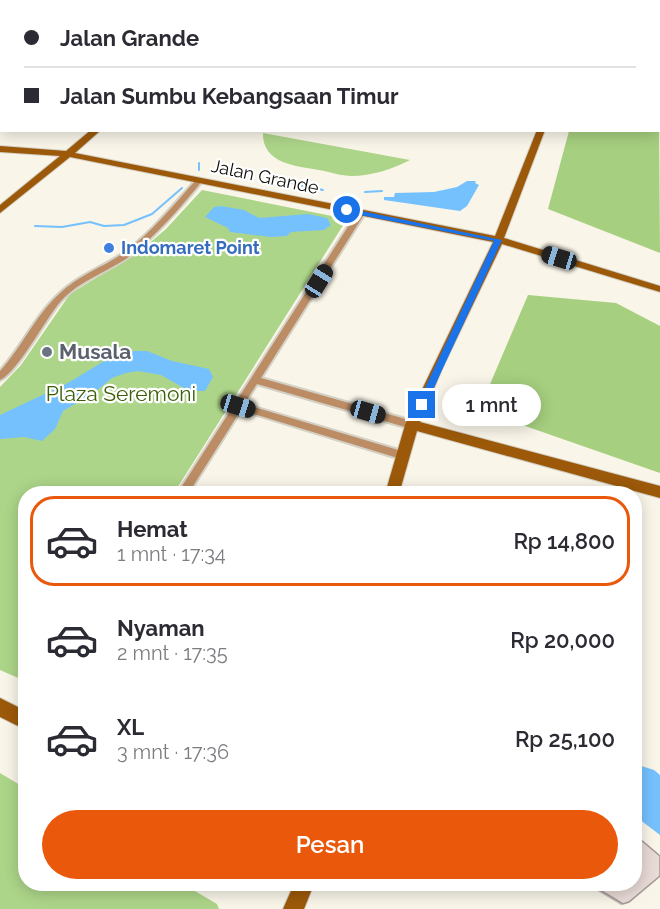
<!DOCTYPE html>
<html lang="id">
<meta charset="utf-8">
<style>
:root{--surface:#fff;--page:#f7f7f7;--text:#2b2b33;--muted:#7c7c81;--line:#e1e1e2;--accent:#ea580c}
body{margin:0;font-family:Raleway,sans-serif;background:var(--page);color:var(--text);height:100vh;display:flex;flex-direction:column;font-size:22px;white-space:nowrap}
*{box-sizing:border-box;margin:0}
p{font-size:20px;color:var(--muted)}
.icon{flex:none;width:33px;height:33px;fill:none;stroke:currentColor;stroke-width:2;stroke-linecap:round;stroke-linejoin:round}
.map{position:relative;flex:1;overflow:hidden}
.sheet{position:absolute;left:18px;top:486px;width:624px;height:405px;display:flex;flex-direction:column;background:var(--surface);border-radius:24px;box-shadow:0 3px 15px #0003}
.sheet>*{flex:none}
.banner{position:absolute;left:0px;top:0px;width:660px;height:132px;box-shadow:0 3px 15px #0003;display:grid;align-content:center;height:132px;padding:0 24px;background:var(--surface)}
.end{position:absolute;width:27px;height:27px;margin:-14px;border:8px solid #1a73e8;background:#fff;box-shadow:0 0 0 3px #fff}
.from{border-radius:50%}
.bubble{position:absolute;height:42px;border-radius:21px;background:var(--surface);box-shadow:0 3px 15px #0003;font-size:20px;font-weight:600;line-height:42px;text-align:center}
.car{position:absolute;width:18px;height:36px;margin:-18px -9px;border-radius:8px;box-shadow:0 0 4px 2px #0007;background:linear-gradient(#222 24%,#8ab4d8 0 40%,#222 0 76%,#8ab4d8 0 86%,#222 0)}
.banner b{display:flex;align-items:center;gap:21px;height:57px;font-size:22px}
.banner b+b{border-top:2px solid var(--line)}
.banner i{width:15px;height:15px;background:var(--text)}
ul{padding:10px 0 0;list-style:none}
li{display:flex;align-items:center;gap:18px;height:90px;margin:0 12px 9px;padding:0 12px;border:3px solid transparent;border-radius:24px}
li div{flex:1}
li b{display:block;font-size:22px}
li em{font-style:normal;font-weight:600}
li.on{border-color:var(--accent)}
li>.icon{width:54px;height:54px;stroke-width:1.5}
.primary-button{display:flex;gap:12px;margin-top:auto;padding:12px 24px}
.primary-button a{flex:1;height:69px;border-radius:36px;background:var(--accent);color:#fff;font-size:24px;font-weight:600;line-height:69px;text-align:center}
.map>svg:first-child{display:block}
.green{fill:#add589}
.forest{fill:#a6cf7f}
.water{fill:#75c1fe}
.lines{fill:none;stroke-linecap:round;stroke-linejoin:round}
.stream{stroke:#75c1fe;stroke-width:2}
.street-casing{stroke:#d3d0c5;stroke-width:4}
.secondary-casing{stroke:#d3d0c5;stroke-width:2}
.street{fill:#bc8d65;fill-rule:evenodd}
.secondary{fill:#9c590a;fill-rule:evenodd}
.wall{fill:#c8bbb8}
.building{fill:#e8dad6;stroke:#a29996;stroke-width:1.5}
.route{fill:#1a73e8}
.shop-dot{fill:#3f7fe0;stroke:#fff;stroke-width:2}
.worship-dot{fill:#6b7280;stroke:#fff;stroke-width:2}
.labels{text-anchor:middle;stroke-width:4.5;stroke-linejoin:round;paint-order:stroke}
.far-street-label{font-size:18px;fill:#0d0c08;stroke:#fff}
.far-shop-label{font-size:18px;font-weight:bold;fill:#366cbe;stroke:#fff;text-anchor:start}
.worship-label{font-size:21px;font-weight:bold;fill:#5b616d;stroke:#fff;text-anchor:start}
.park-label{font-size:21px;fill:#3b5e06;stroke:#fff}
</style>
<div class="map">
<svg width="660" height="909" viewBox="0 0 660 909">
<rect width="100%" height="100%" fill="#f9f5e9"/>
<!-- green -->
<g class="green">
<path d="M263 133 410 160C393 169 371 176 352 176 341 176 330 172 319 170 297 166 262 164 263 133Z"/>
<path d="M202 190 347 219 174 493 26 494 25 681 0 670V387L21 365 70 294 140 251 166 229Z"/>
<path d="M0 773 25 788 26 884H183L217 904 219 909H0Z"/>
</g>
<!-- forest -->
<g class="forest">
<path d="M659 114 660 253 548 209 569 131 658 130Z"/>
<path d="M528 295 616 303 660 326V473L479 410Z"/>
</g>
<!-- water -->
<g class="water">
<path d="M467 181H476L475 183 479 185 467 206 460 211 384 200V197H394L395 193 434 192 457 187Z"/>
<path d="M221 206 244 210 259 218 308 214 327 218 331 225 324 230 291 232 287 236 271 237 230 232 228 228 205 217 214 207Z"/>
<path d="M147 351 172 361 209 369 213 377 205 391H189L161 375 138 371 126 373 112 378 95 392 63 411 55 429 42 441 24 437 0 439V415L68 383 114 355 129 351Z"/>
<path d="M635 764 654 770 660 775V835L635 816Z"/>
</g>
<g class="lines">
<!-- stream -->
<g class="stream">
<path d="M199 163V170"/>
<path d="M276 180 323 190"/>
<path d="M365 192 382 191"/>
<path d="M35 226 62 227 90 222 104 226 124 225 152 214 182 188"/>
</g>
<defs>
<g id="street">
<path d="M197 179 203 180C181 207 157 235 130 256 108 272 80 280 61 301 46 318 17 373 0 380V371C22 347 35 316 59 294 77 276 101 268 122 254 151 234 173 205 197 179Z"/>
<path d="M358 211 365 213 261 378 416 422 417 425 416 428 412 429 257 384 244 404 405 452 406 455 405 458 401 459 241 410 188 494H177Z"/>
</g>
<g id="secondary">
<path d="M73 0 83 2H74Z"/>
<path d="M589 0H595L588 2Z"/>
<path d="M91 130H101L75 153 495 236 537 130H545L504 238 660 286V292L502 244 442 369 420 422 660 486V498L417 431 399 494H385L405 425 493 242 70 157 0 213V205L60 156 0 152V146L66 151Z"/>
<path d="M0 698 26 711V730L0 717Z"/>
<path d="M294 884H314L304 909H283Z"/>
</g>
</defs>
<!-- street casing -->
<use href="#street" class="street-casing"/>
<!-- secondary casing -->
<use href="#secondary" class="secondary-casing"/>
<!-- street -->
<use href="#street" class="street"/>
<!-- secondary -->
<use href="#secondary" class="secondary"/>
</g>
<!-- wall -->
<g class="wall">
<rect x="247" y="0" width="85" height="2"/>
<path d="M586 884H634L629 902 621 905Z"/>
</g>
<!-- building -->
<g class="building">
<path d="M286 0H332L286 2Z"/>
<path d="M634 834 660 856V876L629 902 623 904 590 884H634Z"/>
</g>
<!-- route -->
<path class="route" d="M347 208 502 240 425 407H418L417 405 494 241 345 212Z"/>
<!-- markers -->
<circle class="shop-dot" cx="109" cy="248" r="6"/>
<circle class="worship-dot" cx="47" cy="352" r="6"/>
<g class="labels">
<!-- far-street labels -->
<g class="far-street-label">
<text transform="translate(265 177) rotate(12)" y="6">Jalan Grande</text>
</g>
<!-- far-shop labels -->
<g class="far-shop-label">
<text x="121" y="254">Indomaret Point</text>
</g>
<!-- worship labels -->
<g class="worship-label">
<text x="59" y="359">Musala</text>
</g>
<!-- park labels -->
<g class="park-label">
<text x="121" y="401">Plaza Seremoni</text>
</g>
</g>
</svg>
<i class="end from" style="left:347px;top:210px"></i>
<i class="end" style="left:422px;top:405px"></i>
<div class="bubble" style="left:442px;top:384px;width:99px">1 mnt</div>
<i class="car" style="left:559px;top:258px;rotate:287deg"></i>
<i class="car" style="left:319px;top:281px;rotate:32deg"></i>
<i class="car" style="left:238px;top:406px;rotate:107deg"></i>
<i class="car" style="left:368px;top:412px;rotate:106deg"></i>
<div class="banner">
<b><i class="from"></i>Jalan Grande</b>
<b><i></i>Jalan Sumbu Kebangsaan Timur</b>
</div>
<section class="sheet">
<ul>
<li class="on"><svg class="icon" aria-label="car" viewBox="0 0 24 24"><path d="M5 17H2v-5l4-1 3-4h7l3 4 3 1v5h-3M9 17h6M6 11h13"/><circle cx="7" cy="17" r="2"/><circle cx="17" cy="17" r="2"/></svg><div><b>Hemat</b><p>1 mnt · 17:34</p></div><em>Rp 14,800</em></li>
<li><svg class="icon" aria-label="car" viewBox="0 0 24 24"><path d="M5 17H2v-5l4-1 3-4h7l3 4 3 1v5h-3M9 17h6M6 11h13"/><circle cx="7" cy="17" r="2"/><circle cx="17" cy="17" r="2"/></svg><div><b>Nyaman</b><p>2 mnt · 17:35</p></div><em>Rp 20,000</em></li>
<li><svg class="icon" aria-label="car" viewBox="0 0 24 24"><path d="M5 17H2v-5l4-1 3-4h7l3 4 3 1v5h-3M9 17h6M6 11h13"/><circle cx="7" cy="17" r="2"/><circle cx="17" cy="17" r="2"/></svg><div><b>XL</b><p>3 mnt · 17:36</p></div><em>Rp 25,100</em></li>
</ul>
<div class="primary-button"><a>Pesan</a></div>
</section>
</div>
